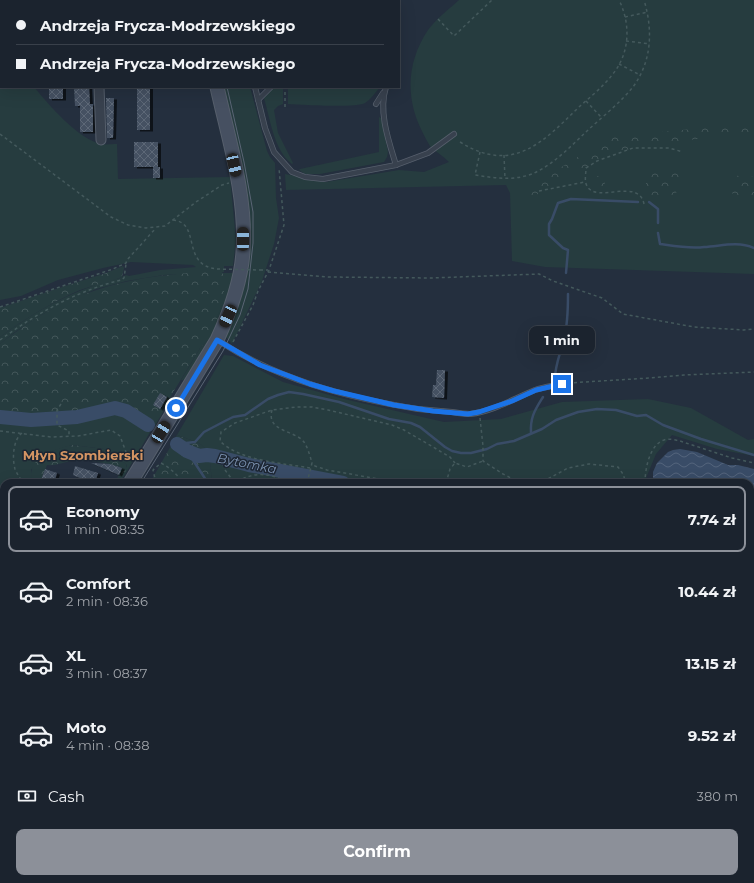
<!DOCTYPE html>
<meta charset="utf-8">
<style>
:root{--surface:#1b232e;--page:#282f3a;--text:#f1f3f6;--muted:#a0a4aa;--line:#39404a;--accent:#8c9099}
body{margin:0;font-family:Montserrat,sans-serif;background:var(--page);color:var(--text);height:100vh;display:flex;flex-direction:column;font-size:15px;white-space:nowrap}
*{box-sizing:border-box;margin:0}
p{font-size:13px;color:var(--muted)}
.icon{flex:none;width:22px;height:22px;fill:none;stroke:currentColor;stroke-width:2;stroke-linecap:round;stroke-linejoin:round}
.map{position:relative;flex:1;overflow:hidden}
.panel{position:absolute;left:0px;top:479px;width:754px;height:404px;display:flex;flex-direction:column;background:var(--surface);border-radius:12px 12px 0 0;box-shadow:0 4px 16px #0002,0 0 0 1px var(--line)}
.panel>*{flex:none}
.guide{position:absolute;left:0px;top:0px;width:400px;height:88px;box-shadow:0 4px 16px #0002,0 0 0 1px var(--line);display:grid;align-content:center;height:88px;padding:0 16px;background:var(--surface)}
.end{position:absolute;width:18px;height:18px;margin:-9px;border:5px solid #1a73e8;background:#fff;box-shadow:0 0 0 2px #fff}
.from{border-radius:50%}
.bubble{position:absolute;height:28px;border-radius:8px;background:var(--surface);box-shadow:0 4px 16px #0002,0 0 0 1px var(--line);font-size:13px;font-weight:700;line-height:28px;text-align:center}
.car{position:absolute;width:12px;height:24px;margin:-12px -6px;border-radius:5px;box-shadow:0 0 3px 1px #0007;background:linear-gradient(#222 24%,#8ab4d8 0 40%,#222 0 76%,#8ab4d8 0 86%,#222 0)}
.guide b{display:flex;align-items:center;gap:14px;height:38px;font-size:15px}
.guide b+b{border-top:1px solid var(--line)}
.guide i{width:10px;height:10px;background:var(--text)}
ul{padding:7px 0 0;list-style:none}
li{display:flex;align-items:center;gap:12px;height:66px;margin:0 8px 6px;padding:0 8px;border:2px solid transparent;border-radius:8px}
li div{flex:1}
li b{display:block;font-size:15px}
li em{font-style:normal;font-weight:700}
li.selected{border-color:var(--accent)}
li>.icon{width:36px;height:36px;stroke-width:1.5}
.pay{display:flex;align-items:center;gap:10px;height:44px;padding:0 16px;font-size:15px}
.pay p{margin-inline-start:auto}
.primary-button{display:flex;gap:8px;margin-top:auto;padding:8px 16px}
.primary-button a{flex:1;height:46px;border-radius:8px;background:var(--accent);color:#fff;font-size:16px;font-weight:700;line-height:46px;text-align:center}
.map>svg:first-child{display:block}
.green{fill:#263c3f}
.forest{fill:url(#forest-crowns)}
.water{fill:url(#water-waves)}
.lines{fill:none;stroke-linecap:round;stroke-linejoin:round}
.stream{stroke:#394c67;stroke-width:2.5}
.river{stroke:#394c67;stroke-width:14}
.building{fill:url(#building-cross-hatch);filter:url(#shadow)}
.service-casing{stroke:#565f6c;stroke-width:6}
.minor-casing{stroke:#565f6c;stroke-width:11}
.tertiary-casing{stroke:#565f6c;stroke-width:14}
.secondary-casing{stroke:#565f6c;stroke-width:15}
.path{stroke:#44595c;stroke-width:1.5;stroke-dasharray:3 3;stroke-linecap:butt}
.service{stroke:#38414e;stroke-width:4.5}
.minor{stroke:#38414e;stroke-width:9}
.tertiary{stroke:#38414e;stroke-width:12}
.secondary{stroke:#465061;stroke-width:13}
.tram{stroke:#5a6575;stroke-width:1}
.path-bridge{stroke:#44595c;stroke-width:1.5;stroke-dasharray:3 3;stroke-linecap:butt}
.route{stroke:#1a73e8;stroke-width:5}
.labels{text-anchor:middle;stroke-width:3;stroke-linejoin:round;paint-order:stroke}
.neighbourhood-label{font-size:13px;font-weight:bold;fill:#d59563;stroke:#1d2633}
.water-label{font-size:13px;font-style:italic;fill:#7c92b1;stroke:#1d2633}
</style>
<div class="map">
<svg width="754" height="883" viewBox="0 0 754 883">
<defs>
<pattern id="forest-crowns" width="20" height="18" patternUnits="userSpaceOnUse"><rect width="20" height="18" fill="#263c3f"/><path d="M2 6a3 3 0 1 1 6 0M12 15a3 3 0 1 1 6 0" fill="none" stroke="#435659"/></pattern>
<pattern id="water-waves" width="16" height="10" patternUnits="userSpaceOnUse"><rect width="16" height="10" fill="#394c67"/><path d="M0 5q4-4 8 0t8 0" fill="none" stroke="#53647b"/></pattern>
<pattern id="building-cross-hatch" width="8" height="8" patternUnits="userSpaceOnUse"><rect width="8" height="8" fill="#455162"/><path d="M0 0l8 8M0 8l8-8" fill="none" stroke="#5d6877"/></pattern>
<filter id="shadow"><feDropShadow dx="3" dy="1.5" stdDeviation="0" flood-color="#0009"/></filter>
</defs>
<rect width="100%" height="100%" fill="#242f3e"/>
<!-- green -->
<g class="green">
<path d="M459 0H754V274L545 267 512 261 510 193 506 185 286 190 285 174 326 182 399 170 424 172 449 162C443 156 436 152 430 146 426 140 423 133 420 127 405 94 408 60 428 30 436 19 449 9 459 0Z"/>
<path d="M0 58 1 87H34C49 105 78 139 101 144 106 145 112 144 117 144L118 179 230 177 236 240 233 266H224V272L164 275 127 281 96 289 45 313 15 332 0 344V337C37 310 76 288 120 278L126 275 129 276 160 270 196 267 193 265 131 262 103 268 58 280 21 296 0 300Z"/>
<path d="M221 87H250L267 151 270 157 275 163 276 198 279 218 274 244 262 281 232 344 225 336 246 261Z"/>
<path d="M274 87H283V104L278 106 274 110 278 133 293 163 292 164C274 151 270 118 264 98Z"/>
<path d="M288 87H380C375 93 371 99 365 103 358 108 300 105 288 104Z"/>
<path d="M379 117 381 118 388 152 387 157 384 162 320 174H305L299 170 300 169 379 152Z"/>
<path d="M223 273H235L224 309V278Z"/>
<path d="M213 335 187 378 183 380H181L200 348Z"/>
<path d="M224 355 233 356 283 382 344 399 444 422 501 419 562 402 648 399 691 408 748 440 754 439V456L717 449 672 435 656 454 644 483H212L209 452 199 443 177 435Z"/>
<path d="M110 410C126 410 138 424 152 429L120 483 127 466 126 464 104 449 72 445 46 453 40 458 31 470 32 483H4V525L0 523V419L30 422H58L60 420C79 419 94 419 110 410Z"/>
<path d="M754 539V608H750V540Z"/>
<path d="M4 839V879H122L119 883H0V849Z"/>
</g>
<!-- forest -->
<g class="forest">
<path d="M754 123V137L728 135 644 146 609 154 586 168 570 169 561 183 544 192 526 198 527 192 547 176 610 137Z"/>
<path d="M649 171 677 172 681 175C682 184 680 193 670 196L667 193C657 195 656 199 646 193V183Z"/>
<path d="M739 175 754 177V199C744 200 738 199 731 192L730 185 732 179Z"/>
<circle cx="597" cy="184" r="8"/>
<path d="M123 266 124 268 122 277C109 282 94 285 80 290 52 302 24 319 0 337V308L59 288 106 273Z"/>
<path d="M203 272H222L224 275V309L213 335 200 348 163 409V412L155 426 128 410 115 407 86 414 61 416 57 414C47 421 13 415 0 414V344C66 292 120 277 203 272Z"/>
<path d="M177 435 199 443 209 452 212 483H150Z"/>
<path d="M72 445 104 449 126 464 127 469 119 483H115L122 468C109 463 86 459 72 461 63 462 56 466 47 465L40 483H32C26 457 52 450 72 445Z"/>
<path d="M754 667V798L751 799 750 793V668Z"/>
<path d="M754 812V867L750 865V826Z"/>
<path d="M356 879H544L548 883H349Z"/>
</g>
<!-- water -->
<path class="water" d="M680 449 697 452 728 465H738L754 469V534L750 535V483H653V472L657 463 668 452 673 450Z"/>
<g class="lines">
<!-- stream -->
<g class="stream">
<path d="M649 202 658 209V223"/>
<path d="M658 233 660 244C674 246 690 249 704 247 722 246 737 241 754 248"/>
<path d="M566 273 568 250 563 248 549 235V224L552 219 558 203 571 199 638 202"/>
<path d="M555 378C555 365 561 352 564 338 568 324 568 309 568 294"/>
<path d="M531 433C530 417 535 410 543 397"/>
<path d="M177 444 195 442 204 432 225 421 233 417 245 415 268 399 278 395 289 392 303 394 339 402 389 419 411 423 420 427 445 447 452 451 461 453H471L487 449 497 444 514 441 542 429 556 420 578 412 597 409 616 410 637 416 646 415 663 425 701 439 754 455"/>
<path d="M187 451 208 483"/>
<path d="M337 879 343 883"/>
</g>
<!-- river -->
<g class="river">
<path d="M0 417 31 420 77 417 115 408 126 411 148 425"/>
<path d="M177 444 187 451 199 456 207 455 215 456 249 465 343 483"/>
<path d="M750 568 754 571"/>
</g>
</g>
<!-- building -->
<g class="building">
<rect x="49" y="87" width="14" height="12"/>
<path d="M74 87H89L90 104H93V132H80V106H75Z"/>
<rect x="137" y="87" width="13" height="43"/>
<path d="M106 98H114L113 138H107Z"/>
<path d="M134 142H158V167H160V178H153V167H134Z"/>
<path d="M437 370H445L444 398 432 397 433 385H436Z"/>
<path d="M160 393 167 397 160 409 153 405Z"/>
<path d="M91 463 110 464 122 468 119 475Z"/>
<path d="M75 466 98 473 95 483H78L80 478 73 475Z"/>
<path d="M45 469 57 473 54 483H40Z"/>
</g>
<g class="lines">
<defs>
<g id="service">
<path d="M67 0H82"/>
<path d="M232 0V1"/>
<path d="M395 0V1"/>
<path d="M255 87 265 128 274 152 292 172 305 177 323 179 396 165 428 153 454 134"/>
<path d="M386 87C378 112 389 142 396 165"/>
<path d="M258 100 271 87"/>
<path d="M376 104 383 93"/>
<path d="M219 341C278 380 349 398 418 409 430 410 440 411 452 412 458 413 464 414 470 414 494 411 513 399 535 390 544 387 553 386 562 384"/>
</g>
<g id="minor">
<path d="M82 0V1"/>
<path d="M0 3H1"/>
<path d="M99 87 101 140"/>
<path d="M704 883 705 879"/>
</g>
<path id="tertiary" d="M584 879 586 883"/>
<g id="secondary">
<path d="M197 0V1"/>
<path d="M130 483 217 340C230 312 241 283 243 252 247 197 229 141 217 87"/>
<path d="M0 802 4 792"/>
</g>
</defs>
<!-- service casing -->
<use href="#service" class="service-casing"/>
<!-- minor casing -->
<use href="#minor" class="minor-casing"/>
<!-- tertiary casing -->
<use href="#tertiary" class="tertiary-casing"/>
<!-- secondary casing -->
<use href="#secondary" class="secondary-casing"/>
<!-- path -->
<g class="path">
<path d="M625 17 648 12"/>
<path d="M438 19 454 36 492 0"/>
<path d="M626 41 650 44"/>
<path d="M619 64 640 75"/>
<path d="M586 101 601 117"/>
<path d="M285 107V87"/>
<path d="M0 134 111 217 128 225 146 228 165 226 196 202 222 185 229 183"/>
<path d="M460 142C513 175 543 142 579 107 590 97 603 87 612 75 630 54 631 24 619 0"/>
<path d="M480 152 475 175C494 178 513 181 532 174 553 165 570 147 587 131 601 118 621 102 633 87 652 61 653 30 644 0"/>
<path d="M504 155 505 179"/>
<path d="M539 191 585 182"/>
<path d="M644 204C639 177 596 204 587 186 584 181 586 174 586 168L597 161 633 148H669L683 152"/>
<path d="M173 220C202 223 180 265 217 269"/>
<path d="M260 270H268"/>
<path d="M268 272 329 277 431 278 539 274 553 281 602 298 623 314 694 327 744 330 754 329"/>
<path d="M0 307 113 269 126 263 127 260 156 228"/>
<path d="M0 340C37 313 77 291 121 280L124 278 126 264"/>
<path d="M233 342 253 305 258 291 269 270 284 225 279 168"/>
<path d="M568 383 650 378 684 375 754 372"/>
<path d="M61 404 57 410V425L69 431V437"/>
<path d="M272 410C266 432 295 430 304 442 308 448 310 456 312 463"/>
<path d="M480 418 483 446V461L503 474 521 483"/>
<path d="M0 431 51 437 78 436 111 430 120 436 126 452 132 460"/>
<path d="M22 433C13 440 12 458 15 469 17 474 20 478 23 483"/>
<path d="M310 468C282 463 240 461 220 441L221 432 235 423 272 410 296 407H312L328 410 392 425 404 430 450 457 455 463"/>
<path d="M225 470 231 478 238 482C252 471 274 473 287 483"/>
<path d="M156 483 153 470 161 463C170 468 177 474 183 483"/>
<path d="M307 483 312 463 315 466 327 470 402 483"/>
<path d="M446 483 450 469 455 463 467 467 483 461"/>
<path d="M531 483 544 481 568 468 589 464 618 467 623 474 626 483"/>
<path d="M645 483C645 470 649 445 664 440 669 438 675 440 680 441L732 458 754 463"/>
<path d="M0 498 4 499"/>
<path d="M750 536 754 535"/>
<path d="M750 637 754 636"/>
<path d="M754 711 752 722 754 746"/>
<path d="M0 776 4 766"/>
<path d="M279 879 287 883"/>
<path d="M218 883 222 879"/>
</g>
<!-- service -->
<use href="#service" class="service"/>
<!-- minor -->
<use href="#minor" class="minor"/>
<!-- tertiary -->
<use href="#tertiary" class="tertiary"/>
<!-- secondary -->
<use href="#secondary" class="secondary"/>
<!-- tram -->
<g class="tram">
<path d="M206 0 207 1"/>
<path d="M141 483 223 351 240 315 248 289 253 243V212L244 162 227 87"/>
<path d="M0 832 4 821"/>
</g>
<!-- path-bridge -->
<path class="path-bridge" d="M217 269 260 270"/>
</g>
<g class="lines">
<!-- route -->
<path class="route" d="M176 408 217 340 260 365 310 384 334 391 394 405 433 411 468 414 479 412 512 401 536 390 562 384"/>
</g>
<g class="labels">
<!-- neighbourhood labels -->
<g class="neighbourhood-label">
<text x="83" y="460">Młyn Szombierski</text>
</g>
<!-- water labels -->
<g class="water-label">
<text transform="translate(247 463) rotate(11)" y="5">Bytomka</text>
</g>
</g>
</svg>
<i class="end from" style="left:176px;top:408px"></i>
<i class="end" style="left:562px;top:384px"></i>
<div class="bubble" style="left:529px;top:326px;width:66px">1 min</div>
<i class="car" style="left:234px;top:165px;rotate:167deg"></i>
<i class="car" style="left:243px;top:239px;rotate:0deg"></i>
<i class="car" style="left:228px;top:316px;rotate:205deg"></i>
<i class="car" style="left:161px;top:432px;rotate:32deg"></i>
<div class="guide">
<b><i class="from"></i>Andrzeja Frycza-Modrzewskiego</b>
<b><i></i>Andrzeja Frycza-Modrzewskiego</b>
</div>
<section class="panel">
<ul>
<li class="selected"><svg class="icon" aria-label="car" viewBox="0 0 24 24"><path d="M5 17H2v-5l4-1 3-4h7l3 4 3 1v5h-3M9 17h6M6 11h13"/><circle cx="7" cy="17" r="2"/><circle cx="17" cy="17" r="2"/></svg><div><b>Economy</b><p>1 min · 08:35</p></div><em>7.74 zł</em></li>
<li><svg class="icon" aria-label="car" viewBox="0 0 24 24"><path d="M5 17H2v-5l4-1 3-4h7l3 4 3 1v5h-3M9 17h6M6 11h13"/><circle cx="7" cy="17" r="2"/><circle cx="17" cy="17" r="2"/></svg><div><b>Comfort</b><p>2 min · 08:36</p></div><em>10.44 zł</em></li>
<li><svg class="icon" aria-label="car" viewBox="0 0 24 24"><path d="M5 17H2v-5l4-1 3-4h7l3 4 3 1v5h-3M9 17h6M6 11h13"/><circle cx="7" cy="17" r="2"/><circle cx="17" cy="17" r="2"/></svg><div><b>XL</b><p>3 min · 08:37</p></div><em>13.15 zł</em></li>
<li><svg class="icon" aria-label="car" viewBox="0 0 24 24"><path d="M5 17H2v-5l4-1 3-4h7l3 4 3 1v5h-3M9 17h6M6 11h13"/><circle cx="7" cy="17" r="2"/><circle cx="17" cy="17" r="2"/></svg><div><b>Moto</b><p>4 min · 08:38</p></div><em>9.52 zł</em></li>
</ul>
<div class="pay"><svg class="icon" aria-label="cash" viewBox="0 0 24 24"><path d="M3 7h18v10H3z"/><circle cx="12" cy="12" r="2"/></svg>Cash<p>380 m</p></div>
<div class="primary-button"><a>Confirm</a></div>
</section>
</div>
